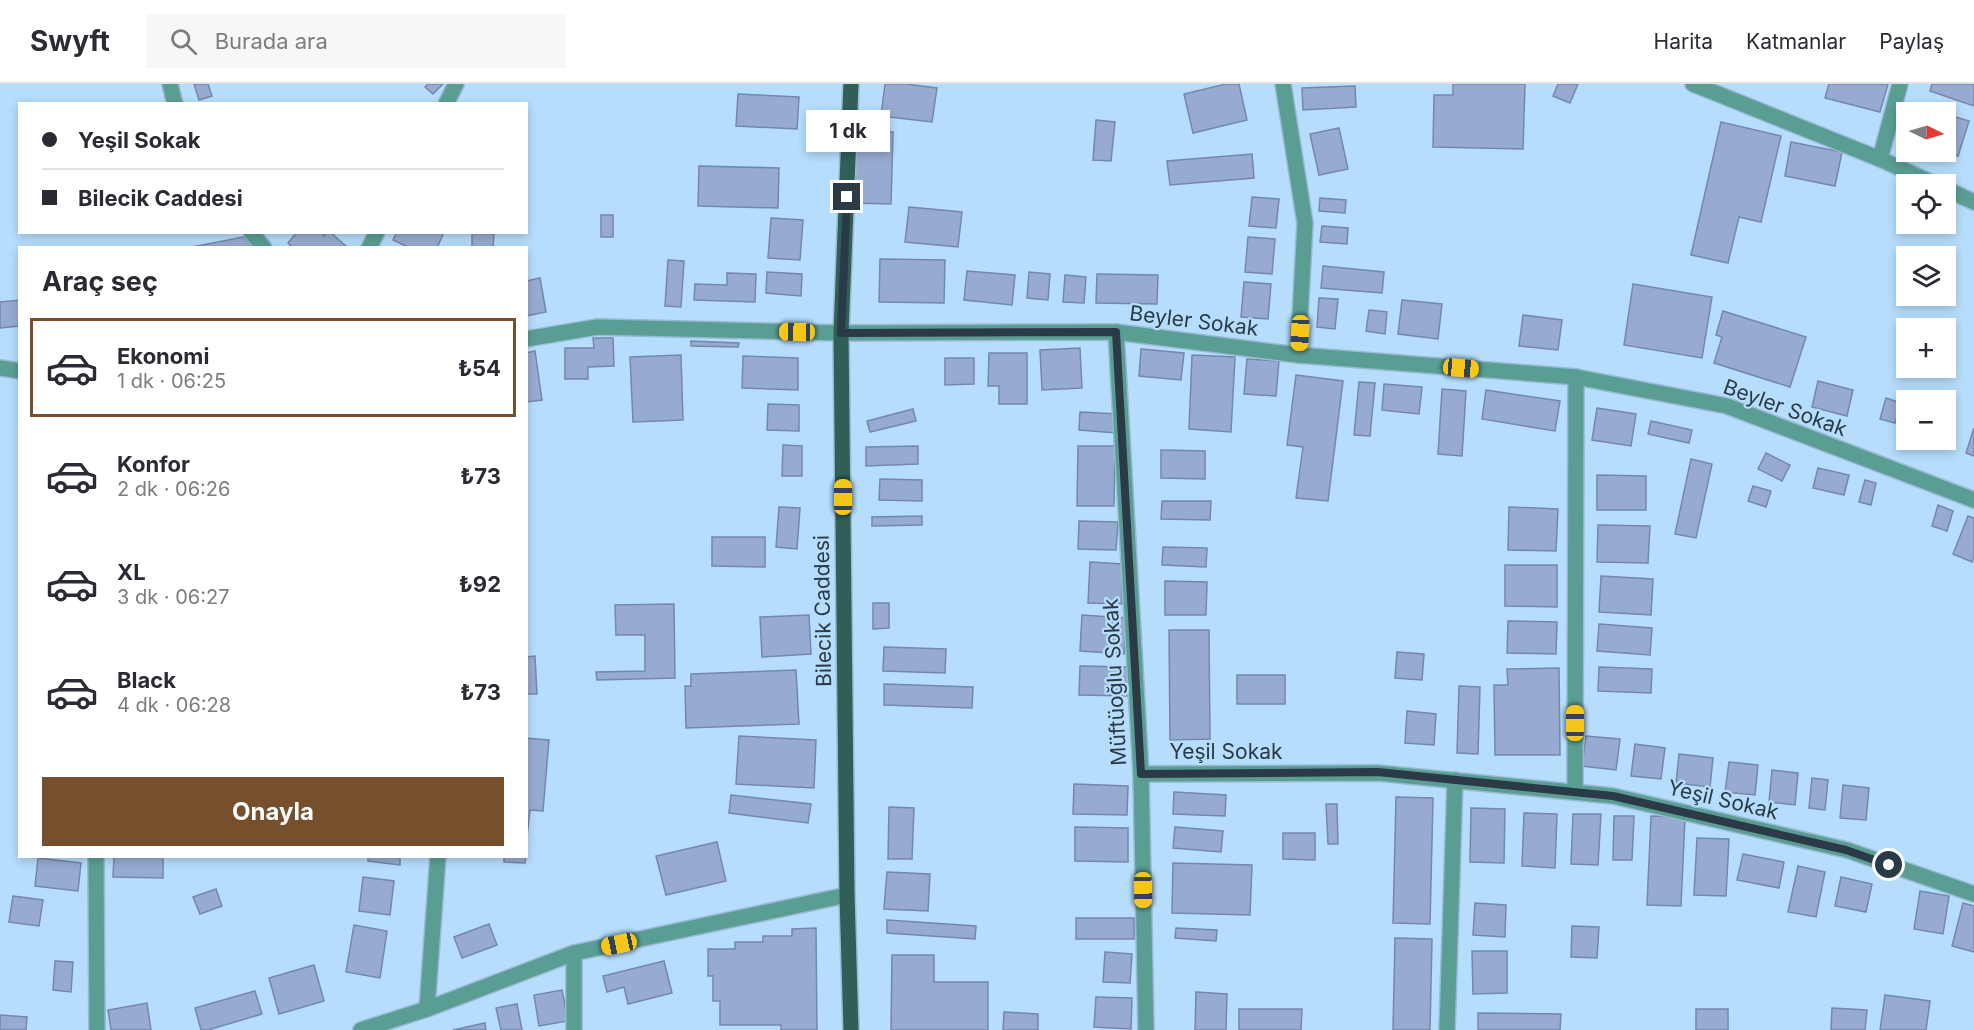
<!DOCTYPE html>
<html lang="tr">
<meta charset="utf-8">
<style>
:root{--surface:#fff;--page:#f7f7f7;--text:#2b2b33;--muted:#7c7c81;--line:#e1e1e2;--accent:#76502c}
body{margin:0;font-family:Inter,sans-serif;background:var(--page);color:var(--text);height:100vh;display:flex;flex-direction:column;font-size:22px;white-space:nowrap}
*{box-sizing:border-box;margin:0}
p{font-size:20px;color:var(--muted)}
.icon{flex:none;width:33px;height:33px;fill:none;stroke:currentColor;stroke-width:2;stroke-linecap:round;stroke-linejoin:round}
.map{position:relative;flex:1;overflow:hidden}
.side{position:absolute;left:18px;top:162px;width:510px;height:612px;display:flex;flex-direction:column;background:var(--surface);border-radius:0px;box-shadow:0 3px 9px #0003}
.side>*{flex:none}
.banner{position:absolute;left:18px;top:18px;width:510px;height:132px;border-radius:0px;box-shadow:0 3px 9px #0003;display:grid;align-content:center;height:132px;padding:0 24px;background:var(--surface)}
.needle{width:39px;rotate:95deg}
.buttons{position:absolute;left:1896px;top:18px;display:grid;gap:12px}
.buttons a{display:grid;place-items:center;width:60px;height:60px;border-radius:0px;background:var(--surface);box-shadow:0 3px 9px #0003;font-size:30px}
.end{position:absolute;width:27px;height:27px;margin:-14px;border:8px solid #2a3a46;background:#fff;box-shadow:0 0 0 3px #fff}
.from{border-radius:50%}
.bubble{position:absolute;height:42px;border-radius:0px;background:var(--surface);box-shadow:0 3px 9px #0003;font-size:20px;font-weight:700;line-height:42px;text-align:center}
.car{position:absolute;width:18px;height:36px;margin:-18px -9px;border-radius:8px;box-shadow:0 0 4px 2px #0007;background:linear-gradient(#f5c518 24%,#345 0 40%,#f5c518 0 76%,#345 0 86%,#f5c518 0)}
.banner b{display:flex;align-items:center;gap:21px;height:57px;font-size:22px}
.banner b+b{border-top:2px solid var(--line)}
.banner i{width:15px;height:15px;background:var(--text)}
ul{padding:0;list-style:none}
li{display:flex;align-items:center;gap:18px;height:99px;margin:0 12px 9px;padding:0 12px;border:3px solid transparent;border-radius:0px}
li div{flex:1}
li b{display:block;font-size:22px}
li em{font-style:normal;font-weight:700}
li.selected{border-color:var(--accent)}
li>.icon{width:54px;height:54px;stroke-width:1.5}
h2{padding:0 24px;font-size:27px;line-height:72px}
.action{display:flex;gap:12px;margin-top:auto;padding:12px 24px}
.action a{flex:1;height:69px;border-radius:0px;background:var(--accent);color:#fff;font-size:24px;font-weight:700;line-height:69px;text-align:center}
header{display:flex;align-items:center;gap:36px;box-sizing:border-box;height:84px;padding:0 30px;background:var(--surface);border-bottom:2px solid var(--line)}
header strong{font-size:28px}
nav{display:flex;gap:33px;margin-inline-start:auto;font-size:21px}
.search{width:420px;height:54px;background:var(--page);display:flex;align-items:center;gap:15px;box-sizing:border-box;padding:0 21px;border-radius:0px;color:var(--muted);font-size:22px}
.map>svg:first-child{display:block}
.building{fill:#97abd1;stroke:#7487ac;stroke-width:1.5}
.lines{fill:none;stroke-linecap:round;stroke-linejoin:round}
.minor-casing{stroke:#97b9d4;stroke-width:18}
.major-casing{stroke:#97b9d4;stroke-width:18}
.minor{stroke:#5a9e93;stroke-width:15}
.major{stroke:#2f5f57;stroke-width:15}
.route{stroke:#2a3a46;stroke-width:8}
.labels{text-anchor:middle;stroke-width:4.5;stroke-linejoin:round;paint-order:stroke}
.street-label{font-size:21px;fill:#2a3a46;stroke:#b6ddfc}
</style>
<header>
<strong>Swyft</strong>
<div class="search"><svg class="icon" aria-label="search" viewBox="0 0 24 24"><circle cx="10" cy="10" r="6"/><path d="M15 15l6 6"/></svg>Burada ara</div>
<nav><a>Harita</a><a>Katmanlar</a><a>Paylaş</a></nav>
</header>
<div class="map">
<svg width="1974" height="946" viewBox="0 0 1974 946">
<rect width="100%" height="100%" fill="#b6ddfc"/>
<!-- building -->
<g class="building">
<path d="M194 0H208L212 12 199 16Z"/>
<path d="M428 0H443L433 10 425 3Z"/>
<path d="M885 0H906L937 4 932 38 881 32Z"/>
<path d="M1226 0H1239L1247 36 1193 49 1184 10Z"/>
<path d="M1453 0H1525L1523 65 1433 63 1434 11H1453Z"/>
<path d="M1558 0H1578L1570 19 1553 12Z"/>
<path d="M1829 0H1888L1880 28 1825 14Z"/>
<path d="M1932 0H1974V22L1930 7Z"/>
<path d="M1355 2 1356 23 1303 26 1302 4Z"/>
<path d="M738 10 799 13 797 45 736 42Z"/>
<path d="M1946 30 1969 37 1958 72 1944 68Z"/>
<path d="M1096 36 1115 38 1111 77 1093 76Z"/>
<path d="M1721 38 1781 52 1761 138 1739 133 1728 179 1691 171Z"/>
<path d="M1339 44 1348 85 1319 91 1310 50Z"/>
<path d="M856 47 893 48 891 120 854 119Z"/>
<path d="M1791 58 1842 68 1835 102 1785 92Z"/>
<path d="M1252 70 1254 94 1170 101 1167 77Z"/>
<path d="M699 82 779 84 778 124 698 122Z"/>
<path d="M1252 113 1279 115 1276 144 1249 142Z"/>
<path d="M1320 114 1346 116 1345 129 1319 127Z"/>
<path d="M909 123 962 128 958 163 905 158Z"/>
<rect x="601" y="131" width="12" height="22"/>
<path d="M771 134 803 136 800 176 768 174Z"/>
<path d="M1322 142 1348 144 1347 160 1320 158Z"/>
<path d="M297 148H320L324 152 327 148H330L348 164H293L288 159Z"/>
<path d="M397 148H444L437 164H410L393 156Z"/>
<path d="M472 148 494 150 493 164H472Z"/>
<path d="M243 153 254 164H187Z"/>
<path d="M1248 153 1275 155 1272 190 1245 188Z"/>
<path d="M880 175 945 176 944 219 879 218Z"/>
<path d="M668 176 684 177 681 223 665 222Z"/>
<path d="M1323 182 1384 188 1382 209 1321 204Z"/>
<path d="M967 187 1015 191 1012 221 964 216Z"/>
<path d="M767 188 802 190 801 212 766 209Z"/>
<path d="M1029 188 1050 190 1048 216 1027 214Z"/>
<path d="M727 189 756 190 755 218 694 216 695 200 727 201Z"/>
<path d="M1097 190 1158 191 1157 220 1096 219Z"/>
<path d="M1065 191 1086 193 1084 219 1063 218Z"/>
<path d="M540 194 546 228 526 232V197Z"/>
<path d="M1244 198 1271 200 1268 235 1241 233Z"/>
<path d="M1633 200 1712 213 1702 274 1624 261Z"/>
<path d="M1319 214 1338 215 1335 245 1317 243Z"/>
<path d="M20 216V242L0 244V218Z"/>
<path d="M1402 216 1442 220 1438 255 1398 250Z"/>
<path d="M1369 226 1387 228 1385 250 1366 247Z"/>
<path d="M1723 227 1806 253 1790 303 1714 279 1722 253 1716 251Z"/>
<path d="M1523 231 1562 236 1558 266 1519 262Z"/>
<path d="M593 254H613L614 282 588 283V295H565V264H594Z"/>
<path d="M691 257 739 259 738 263 691 262Z"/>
<path d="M1080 264 1082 304 1042 306 1040 266Z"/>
<path d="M1141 265 1184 269 1181 296 1139 292Z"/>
<path d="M535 267 542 316 526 318V269Z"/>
<path d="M989 269H1027V320H999V302H988Z"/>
<path d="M681 271 683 336 633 338 630 273Z"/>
<path d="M1192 271 1235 273 1231 348 1189 345Z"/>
<path d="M743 272 798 274V306L742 304Z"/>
<path d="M945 274H974V300L945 301Z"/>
<path d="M1247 275 1279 277 1276 312 1244 310Z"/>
<path d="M1296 291 1343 297 1328 417 1296 414 1303 363 1287 361Z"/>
<path d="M1818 297 1853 306 1847 332 1812 323Z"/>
<path d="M1359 298 1375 299 1370 352 1354 351Z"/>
<path d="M1384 300 1422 303 1419 330 1382 326Z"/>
<path d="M1442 305 1466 307 1462 372 1438 370Z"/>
<path d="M1486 306 1560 317 1555 347 1482 335Z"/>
<path d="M1886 314 1901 319 1895 339 1880 335Z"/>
<path d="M768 320 799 321V347L767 346Z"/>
<path d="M1597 324 1636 330 1631 362 1592 356Z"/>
<path d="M913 325 916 337 870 348 867 337Z"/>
<path d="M1080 328 1118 330 1117 349 1079 346Z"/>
<path d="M1651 337 1692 346 1689 359 1648 350Z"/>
<path d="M1974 344V372L1966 369Z"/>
<path d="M783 361 802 362V392H782Z"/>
<path d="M918 362V380L866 382V363Z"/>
<path d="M1078 362H1115L1114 422H1077Z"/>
<path d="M1161 366 1205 367V395L1161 394Z"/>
<path d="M1766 369 1790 381 1782 397 1758 385Z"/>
<path d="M1691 375 1712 380 1696 454 1675 450Z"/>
<path d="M1818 384 1849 391 1844 411 1813 404Z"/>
<path d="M1597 391 1646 392V426H1597Z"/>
<path d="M880 395 922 396V417L879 416Z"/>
<path d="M1865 396 1876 399 1871 421 1859 418Z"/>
<path d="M1753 402 1771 407 1766 423 1748 417Z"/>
<path d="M1162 417H1211L1210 436 1161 435Z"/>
<path d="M1938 421 1953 427 1947 447 1932 442Z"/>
<path d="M779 423 800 424 797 465 776 463Z"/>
<path d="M1509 423 1558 425 1556 467 1508 466Z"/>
<path d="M922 432V441L872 442V433Z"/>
<path d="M1968 432 1974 434V473L1972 478 1953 470Z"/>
<path d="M1079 437 1118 438 1116 466 1078 465Z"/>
<path d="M1598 441 1650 442 1648 479 1597 478Z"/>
<path d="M712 453H765V483L712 482Z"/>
<path d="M1163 463 1207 464 1206 483 1162 481Z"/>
<path d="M1090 478 1122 480V520L1088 519Z"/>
<path d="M1505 481H1557V523L1505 522Z"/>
<path d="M1601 492 1653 495 1651 531 1599 528Z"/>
<path d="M1165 497 1207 498 1206 531H1165Z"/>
<path d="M873 519H889V544L873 545Z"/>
<path d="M674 520 675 594 597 596 596 588 645 587V551H616L615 521Z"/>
<path d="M809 531 811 570 762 573 760 533Z"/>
<path d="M1082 531 1127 534 1124 570 1080 567Z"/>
<path d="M1508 537 1557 538 1556 570 1507 569Z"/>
<path d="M1599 540 1652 544 1650 571 1597 567Z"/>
<path d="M1169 546H1209L1210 655 1170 656Z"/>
<path d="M884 563 946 565 945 589 883 587Z"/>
<path d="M1397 568 1424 570 1422 596 1395 594Z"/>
<path d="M535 572 537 610H526V573Z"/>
<path d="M1080 582 1129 583 1128 612 1079 611Z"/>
<path d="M1599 583 1652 585 1651 609 1598 607Z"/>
<path d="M1559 584 1560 671H1495L1494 601H1508L1507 585Z"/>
<path d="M796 586 799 640 686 644 685 602H691V590Z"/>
<rect x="1237" y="591" width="48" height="29"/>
<path d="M884 600 973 603 972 624 884 621Z"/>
<path d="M1459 602 1480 603 1478 670 1457 669Z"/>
<path d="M1407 627 1436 630 1434 661 1405 659Z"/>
<path d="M739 652 816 656 814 704 736 700Z"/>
<path d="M1586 652 1620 655 1616 686 1582 682Z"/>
<path d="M526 654 549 656 543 727 530 726 526 762Z"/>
<path d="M1635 660 1665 664 1661 695 1631 692Z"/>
<path d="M1679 670 1713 674 1710 703 1676 699Z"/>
<path d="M1729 678 1758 681 1755 711 1725 708Z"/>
<path d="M1772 686 1798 689 1795 721 1769 718Z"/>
<path d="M1812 694 1828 696 1825 726 1809 724Z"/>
<path d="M1074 700 1128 702 1127 731 1073 730Z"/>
<path d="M1843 701 1869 704 1866 736 1840 734Z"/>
<path d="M1174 708 1226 711 1225 732 1173 730Z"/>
<path d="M731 711 811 720 808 739 729 729Z"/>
<path d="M1396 713 1433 714 1430 840 1393 839Z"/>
<path d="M1326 720H1337L1338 760H1328Z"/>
<path d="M889 723 914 724 912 775H888Z"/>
<path d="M1471 724 1505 725 1504 779 1470 778Z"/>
<path d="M1524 729 1557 730 1555 784 1522 782Z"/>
<path d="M1573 730H1601L1598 781 1571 780Z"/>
<path d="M1614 732H1634L1632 776H1613Z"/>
<path d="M1651 732 1685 733 1681 822 1647 821Z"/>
<path d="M1075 743 1128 744V778L1075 777Z"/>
<path d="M1175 743 1223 747 1221 768 1173 764Z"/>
<path d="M1283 749H1315V776L1283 775Z"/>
<path d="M1697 754 1729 755 1726 812 1694 811Z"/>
<path d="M717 758 726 797 666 811 656 772Z"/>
<path d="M1743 770 1784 778 1779 804 1737 796Z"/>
<path d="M129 772H163V794L113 793 114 773Z"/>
<path d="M368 772H400V781L368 777Z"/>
<path d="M504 772H526L525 779 504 778Z"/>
<path d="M38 774 81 779 78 807 35 802Z"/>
<path d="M1173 779 1252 781 1250 831 1172 829Z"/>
<path d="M1798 782 1825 788 1816 833 1788 828Z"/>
<path d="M887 788 930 790 928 827 884 825Z"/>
<path d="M363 793 394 797 390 831 359 827Z"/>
<path d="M1841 793 1872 800 1866 828 1835 822Z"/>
<path d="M216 805 222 822 200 830 193 813Z"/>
<path d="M1920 807 1949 812 1943 850 1914 845Z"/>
<path d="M13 812 43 816 39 842 9 838Z"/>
<path d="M1475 819 1506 821 1505 853 1473 851Z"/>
<path d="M1963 819 1974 822V868L1952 862Z"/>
<rect x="1076" y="834" width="58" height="21"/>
<path d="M887 836 976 842 975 855 887 849Z"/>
<path d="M489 840 497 861 462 874 454 853Z"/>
<path d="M354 841 387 847 380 894 346 888Z"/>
<path d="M1572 842 1599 843 1597 874 1571 873Z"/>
<path d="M816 844 817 946H781V941H720V917H713V892H708V865H735V858H763V852H792V845Z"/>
<path d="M1176 844 1217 846 1216 857 1175 854Z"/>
<path d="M1395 854 1432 855 1430 946H1393Z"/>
<path d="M1472 867H1507V909L1473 910Z"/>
<path d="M1105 868 1132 870 1130 899 1103 898Z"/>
<path d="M892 871H934V898H988V946H891Z"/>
<path d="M55 877 73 878 71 908 53 906Z"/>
<path d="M664 877 672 909 628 920 624 903 607 908 603 892Z"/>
<path d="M314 881 324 917 279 930 269 894Z"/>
<path d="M562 906 568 937 539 942 534 911Z"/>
<path d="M255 907 262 930 208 946H201L195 924Z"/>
<path d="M1196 908 1227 910 1226 946H1195Z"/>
<path d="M1885 911 1930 917 1926 946H1880Z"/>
<path d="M1096 913 1132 914 1131 945 1094 943Z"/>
<path d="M147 919 151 946H111L108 926Z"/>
<path d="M517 920 522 946H501L496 924Z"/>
<path d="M1832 924 1867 926 1865 946H1831Z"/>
<path d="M1239 925H1302L1301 946H1239Z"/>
<rect x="1696" y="925" width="32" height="21"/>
<path d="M1004 928 1038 930V946H1003Z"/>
<path d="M1478 929 1561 930 1560 946H1478Z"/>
<path d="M0 931 27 933 26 946H0Z"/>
<path d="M485 939 486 946H453Z"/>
</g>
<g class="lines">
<defs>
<g id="minor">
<path d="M170 0 175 20"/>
<path d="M1283 0 1305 139 1298 271"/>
<path d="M1693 0 1880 75 1935 100"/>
<path d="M446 20 456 0"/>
<path d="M1880 75 1900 0"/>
<path d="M1946 105 1974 118"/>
<path d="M251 148 264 164"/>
<path d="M369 164 377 148"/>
<path d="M1116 248 1141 690 1146 946"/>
<path d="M526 255 597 243 841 249 1116 248 1298 271 1576 293 1727 322 1974 416"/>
<path d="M0 284 20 287"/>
<path d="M1141 690 1378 689 1613 712 1847 766 1974 810"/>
<path d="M1575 708 1576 293"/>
<path d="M96 772 97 946"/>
<path d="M574 869V946"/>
<path d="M427 925 438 772"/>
<path d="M361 946 427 925 574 869 847 811"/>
<path d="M1447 946 1455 696"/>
</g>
<path id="major" d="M851 946 847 811 841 249 851 0"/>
</defs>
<!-- minor casing -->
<use href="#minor" class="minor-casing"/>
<!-- major casing -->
<use href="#major" class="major-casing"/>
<!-- minor -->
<use href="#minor" class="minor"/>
<!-- major -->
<use href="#major" class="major"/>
</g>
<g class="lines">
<!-- route -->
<path class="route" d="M847 113 841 249 1116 248 1141 690 1378 688 1613 712 1846 766 1889 781"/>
</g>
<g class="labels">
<!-- street labels -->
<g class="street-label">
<text transform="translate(1194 237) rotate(7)" y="7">Beyler Sokak</text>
<text transform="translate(1785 324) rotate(20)" y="7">Beyler Sokak</text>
<text transform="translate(823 527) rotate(-91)" y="7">Bilecik Caddesi</text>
<text transform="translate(1115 598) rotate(-93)" y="7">Müftüoğlu Sokak</text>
<text x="1226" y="675">Yeşil Sokak</text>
<text transform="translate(1723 716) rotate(13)" y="7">Yeşil Sokak</text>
</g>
</g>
</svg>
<div class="buttons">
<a><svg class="needle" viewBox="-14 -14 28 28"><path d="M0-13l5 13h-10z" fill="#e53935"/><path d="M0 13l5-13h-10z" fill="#7c7c81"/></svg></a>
<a><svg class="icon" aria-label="locate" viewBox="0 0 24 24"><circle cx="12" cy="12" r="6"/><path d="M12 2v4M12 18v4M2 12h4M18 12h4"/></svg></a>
<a><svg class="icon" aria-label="layers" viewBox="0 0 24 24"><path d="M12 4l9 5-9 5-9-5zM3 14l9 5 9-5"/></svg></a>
<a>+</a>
<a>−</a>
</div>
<i class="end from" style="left:1889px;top:781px"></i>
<i class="end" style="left:847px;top:113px"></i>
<div class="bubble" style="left:806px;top:26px;width:84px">1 dk</div>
<i class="car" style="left:797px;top:248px;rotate:271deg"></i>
<i class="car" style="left:1300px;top:249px;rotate:183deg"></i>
<i class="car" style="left:1461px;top:284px;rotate:95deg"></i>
<i class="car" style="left:843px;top:413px;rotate:0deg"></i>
<i class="car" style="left:1575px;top:639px;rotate:0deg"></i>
<i class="car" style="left:1143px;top:806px;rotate:179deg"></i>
<i class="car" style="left:619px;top:860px;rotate:258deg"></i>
<div class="banner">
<b><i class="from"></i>Yeşil Sokak</b>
<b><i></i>Bilecik Caddesi</b>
</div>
<section class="side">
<h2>Araç seç</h2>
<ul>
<li class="selected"><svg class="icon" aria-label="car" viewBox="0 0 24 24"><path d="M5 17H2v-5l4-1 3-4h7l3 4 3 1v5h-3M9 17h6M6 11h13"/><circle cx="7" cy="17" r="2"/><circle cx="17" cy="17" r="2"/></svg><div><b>Ekonomi</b><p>1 dk · 06:25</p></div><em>₺54</em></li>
<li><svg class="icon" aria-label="car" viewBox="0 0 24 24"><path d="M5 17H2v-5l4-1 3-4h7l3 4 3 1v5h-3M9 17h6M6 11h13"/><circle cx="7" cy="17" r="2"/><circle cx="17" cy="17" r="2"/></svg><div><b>Konfor</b><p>2 dk · 06:26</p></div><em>₺73</em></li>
<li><svg class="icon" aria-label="car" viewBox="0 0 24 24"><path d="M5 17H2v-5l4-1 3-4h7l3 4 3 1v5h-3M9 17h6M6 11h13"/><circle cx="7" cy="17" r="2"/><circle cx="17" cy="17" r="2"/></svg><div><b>XL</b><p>3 dk · 06:27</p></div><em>₺92</em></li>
<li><svg class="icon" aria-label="car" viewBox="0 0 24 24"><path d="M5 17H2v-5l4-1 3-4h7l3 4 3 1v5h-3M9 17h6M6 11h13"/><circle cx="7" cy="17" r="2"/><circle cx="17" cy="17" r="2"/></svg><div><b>Black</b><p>4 dk · 06:28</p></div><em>₺73</em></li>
</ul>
<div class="action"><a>Onayla</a></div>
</section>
</div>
